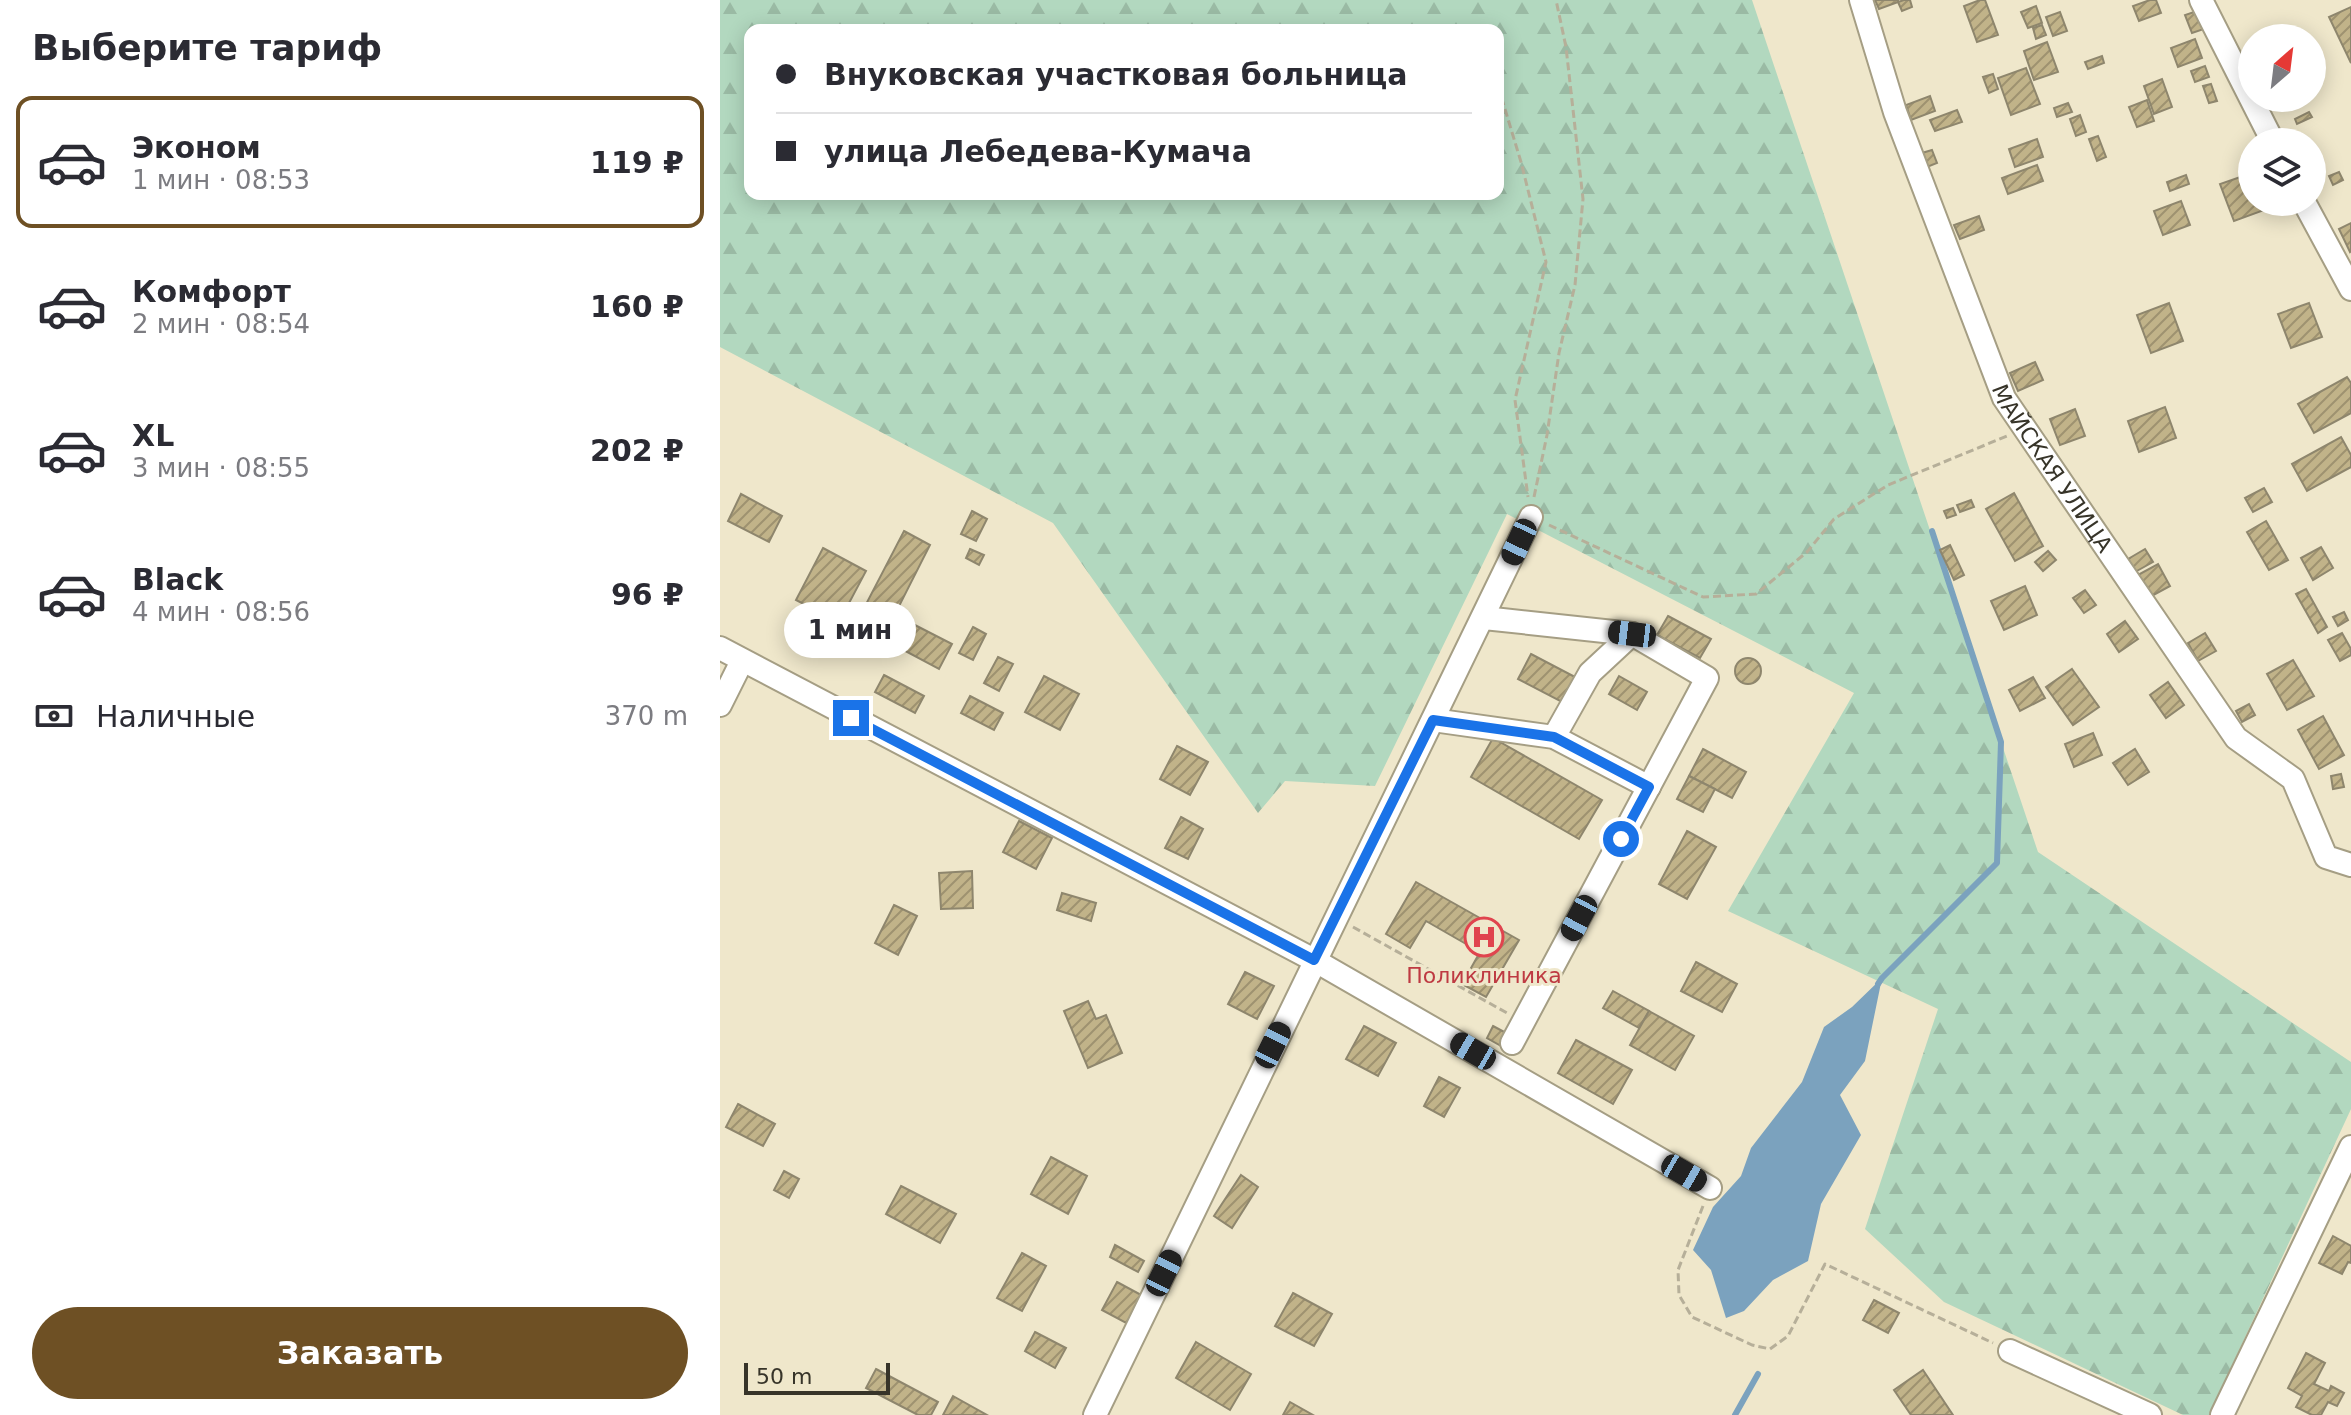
<!DOCTYPE html>
<html lang="ru">
<meta charset="utf-8">
<style>
:root{--surface:#fff;--page:#f7f7f7;--text:#2b2b33;--muted:#7c7c81;--line:#e1e1e2;--accent:#6e5024}
body{margin:0;font-family:"DejaVu Sans",sans-serif;background:var(--page);color:var(--text);height:100vh;display:flex;flex-direction:column;font-size:30px;white-space:nowrap}
*{box-sizing:border-box;margin:0}
p{font-size:26px;color:var(--muted)}
.icon{flex:none;width:44px;height:44px;fill:none;stroke:currentColor;stroke-width:2;stroke-linecap:round;stroke-linejoin:round}
.map{position:relative;flex:1;overflow:hidden}
.drawer{display:flex;flex-direction:column;background:var(--surface);width:720px}
.drawer>*{flex:none}
.hud{position:absolute;left:24px;top:24px;width:760px;height:176px;border-radius:16px;box-shadow:0 4px 20px #0003;display:grid;align-content:center;height:176px;padding:0 32px;background:var(--surface)}
.needle{width:52px;rotate:28deg}
.buttons{position:absolute;left:1518px;top:24px;display:grid;gap:16px}
.buttons a{display:grid;place-items:center;width:88px;height:88px;border-radius:50%;background:var(--surface);box-shadow:0 4px 20px #0003;font-size:40px}
.scale{position:absolute;left:24px;bottom:20px;width:146px;box-sizing:border-box;padding-left:8px;border:4px solid #373429;border-top:0;font-size:22px;line-height:28px;white-space:nowrap;color:#373429;-webkit-text-stroke:6px #efe7cb;paint-order:stroke}
.end{position:absolute;width:36px;height:36px;margin:-18px;border:10px solid #1a73e8;background:#fff;box-shadow:0 0 0 4px #fff}
.from{border-radius:50%}
.bubble{position:absolute;height:56px;border-radius:28px;background:var(--surface);box-shadow:0 4px 20px #0003;font-size:26px;font-weight:800;line-height:56px;text-align:center}
.car{position:absolute;width:24px;height:48px;margin:-24px -12px;border-radius:10px;box-shadow:0 0 6px 2px #0007;background:linear-gradient(#222 24%,#8ab4d8 0 40%,#222 0 76%,#8ab4d8 0 86%,#222 0)}
.hud b{display:flex;align-items:center;gap:28px;height:76px;font-size:30px}
.hud b+b{border-top:2px solid var(--line)}
.hud i{width:20px;height:20px;background:var(--text)}
ul{padding:0;list-style:none}
li{display:flex;align-items:center;gap:24px;height:132px;margin:0 16px 12px;padding:0 16px;border:4px solid transparent;border-radius:16px}
li div{flex:1}
li b{display:block;font-size:30px}
li em{font-style:normal;font-weight:800}
li.active{border-color:var(--accent)}
li>.icon{width:72px;height:72px;stroke-width:1.5}
h2{padding:0 32px;font-size:36px;line-height:96px}
.pay{display:flex;align-items:center;gap:20px;height:88px;padding:0 32px;font-size:30px}
.pay p{margin-inline-start:auto}
.cta{display:flex;gap:16px;margin-top:auto;padding:16px 32px}
.cta a{flex:1;height:92px;border-radius:48px;background:var(--accent);color:#fff;font-size:32px;font-weight:800;line-height:92px;text-align:center}
main{display:flex;flex:1;min-height:0}
.map>svg:first-child{display:block}
.forest{fill:url(#forest-firs);fill-rule:evenodd}
.water{fill:#7ba2be}
.lines{fill:none;stroke-linecap:round;stroke-linejoin:round}
.stream{stroke:#7ba2be;stroke-width:6}
.building{fill:url(#building-hatch);stroke:#8e866d;stroke-width:2}
.minor-casing{stroke:#a59e84;stroke-width:26}
.path{stroke:#b6af99;stroke-width:3;stroke-dasharray:8 4;stroke-linecap:butt}
.minor{stroke:#fff;stroke-width:22}
.route{stroke:#1a73e8;stroke-width:10}
.labels{text-anchor:middle;stroke-width:6;stroke-linejoin:round;paint-order:stroke}
.street-label{font-size:22px;fill:#373429;stroke:#efe7cb}
.health-label{font-size:22px;fill:#be3a42;stroke:#efe7cb}
</style>
<main>
<section class="drawer">
<h2>Выберите тариф</h2>
<ul>
<li class="active"><svg class="icon" aria-label="car" viewBox="0 0 24 24"><path d="M5 17H2v-5l4-1 3-4h7l3 4 3 1v5h-3M9 17h6M6 11h13"/><circle cx="7" cy="17" r="2"/><circle cx="17" cy="17" r="2"/></svg><div><b>Эконом</b><p>1 мин · 08:53</p></div><em>119 ₽</em></li>
<li><svg class="icon" aria-label="car" viewBox="0 0 24 24"><path d="M5 17H2v-5l4-1 3-4h7l3 4 3 1v5h-3M9 17h6M6 11h13"/><circle cx="7" cy="17" r="2"/><circle cx="17" cy="17" r="2"/></svg><div><b>Комфорт</b><p>2 мин · 08:54</p></div><em>160 ₽</em></li>
<li><svg class="icon" aria-label="car" viewBox="0 0 24 24"><path d="M5 17H2v-5l4-1 3-4h7l3 4 3 1v5h-3M9 17h6M6 11h13"/><circle cx="7" cy="17" r="2"/><circle cx="17" cy="17" r="2"/></svg><div><b>XL</b><p>3 мин · 08:55</p></div><em>202 ₽</em></li>
<li><svg class="icon" aria-label="car" viewBox="0 0 24 24"><path d="M5 17H2v-5l4-1 3-4h7l3 4 3 1v5h-3M9 17h6M6 11h13"/><circle cx="7" cy="17" r="2"/><circle cx="17" cy="17" r="2"/></svg><div><b>Black</b><p>4 мин · 08:56</p></div><em>96 ₽</em></li>
</ul>
<div class="pay"><svg class="icon" aria-label="cash" viewBox="0 0 24 24"><path d="M3 7h18v10H3z"/><circle cx="12" cy="12" r="2"/></svg>Наличные<p>370 m</p></div>
<div class="cta"><a>Заказать</a></div>
</section>
<div class="map">
<svg width="1631" height="1415" viewBox="0 0 1631 1415">
<defs>
<pattern id="forest-firs" width="22" height="20" patternUnits="userSpaceOnUse" patternTransform="scale(2)"><rect width="22" height="20" fill="#b2d8bf"/><path d="M5 1l3.5 6h-7zM16 11l3.5 6h-7z" fill="#9abaa4"/></pattern>
<pattern id="building-hatch" width="6" height="6" patternUnits="userSpaceOnUse" patternTransform="scale(2)"><rect width="6" height="6" fill="#c1b389"/><path d="M-1 1l2-2M0 6l6-6M5 7l2-2" fill="none" stroke="#9e9270"/></pattern>
</defs>
<rect width="100%" height="100%" fill="#efe7cb"/>
<!-- forest -->
<path class="forest" d="M0 0H1032L1318 852 1631 1062V1109L1489 1415H1463L1224 1302 1145 1229 1218 1009 1008 911 1134 693 787 514 655 786 565 781 538 813 333 523 0 347ZM30 30H778V194H30Z"/>
<!-- water -->
<path class="water" d="M1162 978 1145 1061 1120 1095 1141 1135 1101 1204 1088 1261 1053 1280 1024 1311 1006 1318 991 1270 973 1250 993 1207 1021 1176 1031 1148 1082 1082 1104 1027 1132 1007Z"/>
<g class="lines">
<!-- stream -->
<g class="stream">
<path d="M1158 984 1162 978 1277 863 1281 742 1212 531"/>
<path d="M1015 1415 1038 1374"/>
</g>
</g>
<!-- building -->
<g class="building">
<path d="M1155 0H1178V2L1159 9Z"/>
<path d="M1184 0H1190L1192 7 1182 11 1178 2Z"/>
<path d="M1260 0H1265L1278 35 1257 42 1244 6Z"/>
<path d="M1430 0H1436L1441 13 1419 21 1413 6Z"/>
<path d="M1316 6 1322 23 1308 28 1301 12Z"/>
<path d="M1631 7V63L1609 17Z"/>
<path d="M1477 11 1484 29 1472 33 1465 15Z"/>
<path d="M1340 12 1347 31 1333 36 1326 17Z"/>
<path d="M1322 25 1326 35 1316 39 1313 28Z"/>
<path d="M1475 39 1482 58 1458 67 1451 48Z"/>
<path d="M1327 42 1338 72 1314 80 1304 51Z"/>
<path d="M1382 56 1384 63 1368 69 1365 62Z"/>
<path d="M1485 66 1489 77 1475 82 1471 71Z"/>
<path d="M1306 68 1320 104 1291 115 1278 78Z"/>
<path d="M1273 74 1278 89 1269 93 1263 77Z"/>
<path d="M1442 79 1452 107 1434 114 1424 86Z"/>
<path d="M1491 84 1497 101 1489 103 1483 86Z"/>
<path d="M1210 96 1215 111 1191 120 1186 105Z"/>
<path d="M1427 100 1434 121 1417 127 1409 107Z"/>
<path d="M1348 103 1352 112 1337 117 1334 108Z"/>
<path d="M1237 110 1242 122 1215 131 1210 120Z"/>
<path d="M1589 112 1592 117 1577 124 1575 119Z"/>
<path d="M1360 115 1366 132 1356 136 1350 119Z"/>
<path d="M1378 136 1386 157 1377 161 1369 139Z"/>
<path d="M1317 139 1323 157 1295 167 1289 149Z"/>
<path d="M1212 150 1217 163 1207 167 1202 153Z"/>
<path d="M1317 165 1323 181 1288 194 1282 178Z"/>
<path d="M1619 172 1623 180 1613 185 1609 176Z"/>
<path d="M1532 173V202H1545L1547 209 1514 221 1500 184Z"/>
<path d="M1466 175 1469 184 1450 191 1447 182Z"/>
<path d="M1461 201 1470 225 1443 235 1434 211Z"/>
<path d="M1259 216 1264 230 1240 239 1234 225Z"/>
<path d="M1631 223V251L1630 252 1619 229Z"/>
<path d="M1449 303 1463 341 1431 353 1417 315Z"/>
<path d="M1589 303 1602 337 1571 348 1558 314Z"/>
<path d="M1315 362 1323 380 1298 391 1290 373Z"/>
<path d="M1627 377 1631 383V413L1594 433 1578 404Z"/>
<path d="M1445 407 1456 438 1419 452 1408 421Z"/>
<path d="M1355 409 1365 436 1340 445 1330 419Z"/>
<path d="M1621 437 1631 455V467L1587 491 1572 464Z"/>
<path d="M1544 488 1552 502 1533 512 1525 498Z"/>
<path d="M1294 493 1323 546 1295 561 1266 509Z"/>
<path d="M21 494 62 516 49 542 8 521Z"/>
<path d="M1251 500 1254 507 1240 512 1237 505Z"/>
<path d="M1233 508 1236 515 1227 518 1224 511Z"/>
<path d="M252 511 267 519 256 541 241 534Z"/>
<path d="M1546 521 1568 560 1549 570 1527 532Z"/>
<path d="M184 531 210 545 170 624 143 610Z"/>
<path d="M1230 545 1244 575 1234 580 1220 550Z"/>
<path d="M1601 547 1613 568 1593 580 1581 558Z"/>
<path d="M103 548 146 571 119 622 76 600Z"/>
<path d="M250 549 264 555 259 565 246 558Z"/>
<path d="M1425 549 1433 562 1415 572 1408 559Z"/>
<path d="M1328 551 1336 560 1323 571 1315 562Z"/>
<path d="M1438 564 1450 586 1430 597 1418 575Z"/>
<path d="M1305 586 1317 615 1284 630 1271 601Z"/>
<path d="M1586 589 1607 627 1598 633 1576 594Z"/>
<path d="M1365 590 1376 605 1364 613 1353 598Z"/>
<path d="M1624 612 1628 620 1618 626 1613 617Z"/>
<path d="M948 616 991 639 980 658 937 635Z"/>
<path d="M1405 621 1418 639 1399 652 1387 634Z"/>
<path d="M189 622 232 644 219 669 176 646Z"/>
<path d="M253 627 266 634 253 660 239 653Z"/>
<path d="M1485 633 1496 651 1478 661 1468 643Z"/>
<path d="M1622 633 1631 649V655L1620 661 1608 640Z"/>
<path d="M811 654 855 677 842 702 798 679Z"/>
<path d="M278 657 293 664 279 691 264 683Z"/>
<circle cx="1028" cy="671" r="13"/>
<path d="M1573 660 1594 696 1567 710 1547 674Z"/>
<path d="M1352 669 1379 707 1353 725 1326 687Z"/>
<path d="M164 675 204 696 195 713 155 692Z"/>
<path d="M324 676 359 694 340 730 305 712Z"/>
<path d="M899 676 927 692 917 710 889 694Z"/>
<path d="M1313 677 1325 698 1300 711 1289 690Z"/>
<path d="M1448 682 1464 705 1446 718 1430 695Z"/>
<path d="M250 696 283 713 274 730 241 713Z"/>
<path d="M1529 704 1535 715 1522 722 1516 711Z"/>
<path d="M1603 716 1624 755 1599 769 1578 730Z"/>
<path d="M1373 733 1382 755 1354 767 1345 744Z"/>
<path d="M773 738 882 800 859 839 751 777Z"/>
<path d="M457 746 488 762 470 795 440 779Z"/>
<path d="M983 749 1026 772 1012 798 969 776Z"/>
<path d="M1415 749 1429 772 1408 785 1393 763Z"/>
<path d="M1621 774 1624 787 1613 789 1611 776Z"/>
<path d="M969 776 995 789 983 812 957 799Z"/>
<path d="M461 817 483 829 468 859 445 848Z"/>
<path d="M299 821 332 838 316 869 283 852Z"/>
<path d="M967 831 996 847 967 899 939 884Z"/>
<path d="M252 871 253 908 221 909 219 873Z"/>
<path d="M696 882 799 940 766 997 742 984 760 952 706 921 690 948 666 934Z"/>
<path d="M342 893 376 903 371 921 337 910Z"/>
<path d="M174 905 197 916 178 955 155 943Z"/>
<path d="M976 962 1017 984 1002 1012 961 991Z"/>
<path d="M525 972 554 986 537 1019 508 1004Z"/>
<path d="M893 991 929 1011 919 1028 883 1008Z"/>
<path d="M368 1001 376 1019 386 1015 402 1053 368 1068 344 1011Z"/>
<path d="M929 1011 974 1036 955 1070 910 1045Z"/>
<path d="M644 1026 676 1043 658 1076 626 1059Z"/>
<path d="M773 1026 788 1034 781 1046 767 1038Z"/>
<path d="M856 1040 912 1070 893 1104 838 1073Z"/>
<path d="M719 1077 740 1088 724 1117 704 1106Z"/>
<path d="M18 1104 55 1124 43 1146 6 1127Z"/>
<path d="M331 1157 367 1176 348 1214 311 1194Z"/>
<path d="M64 1171 79 1179 69 1198 54 1190Z"/>
<path d="M521 1175 538 1187 512 1228 494 1216Z"/>
<path d="M181 1186 236 1214 220 1243 166 1214Z"/>
<path d="M1613 1236 1631 1246V1263L1628 1262 1622 1274 1599 1263Z"/>
<path d="M395 1245 424 1261 418 1272 390 1257Z"/>
<path d="M302 1253 326 1266 302 1311 277 1298Z"/>
<path d="M397 1282 423 1296 408 1324 382 1310Z"/>
<path d="M573 1293 612 1314 594 1346 555 1326Z"/>
<path d="M1154 1300 1179 1313 1168 1333 1143 1320Z"/>
<path d="M315 1332 346 1348 335 1368 305 1351Z"/>
<path d="M476 1342 531 1374 510 1410 456 1378Z"/>
<path d="M1586 1353 1605 1363 1594 1384 1609 1391 1611 1386 1624 1393 1617 1406 1608 1402 1601 1415H1592L1576 1407 1582 1396 1568 1388Z"/>
<path d="M156 1369 218 1402 211 1415H198L146 1388Z"/>
<path d="M1203 1370 1233 1415H1191L1174 1390Z"/>
<path d="M233 1396 267 1415H223Z"/>
<path d="M570 1402 593 1415H563Z"/>
</g>
<g class="lines">
<defs>
<g id="minor">
<path id="s1" d="M1141 0 1175 112 1284 398 1516 738 1573 779 1606 857 1631 865"/>
<path d="M1481 0 1553 142"/>
<path d="M1584 202 1631 289"/>
<path d="M764 618 912 634 987 678 792 1043"/>
<path d="M0 648 594 960 990 1188"/>
<path d="M0 705 22 661"/>
<path d="M713 720 834 737 929 787"/>
<path d="M834 737 870 673 912 634"/>
<path d="M1290 1351 1430 1415"/>
<path d="M375 1415 811 517"/>
<path d="M1502 1415 1631 1147"/>
</g>
</defs>
<!-- minor casing -->
<use href="#minor" class="minor-casing"/>
<!-- path -->
<g class="path">
<path d="M778 86 801 162 826 262 795 400 808 497"/>
<path d="M814 497 827 435 839 353 855 285 863 199 846 47 836 0"/>
<path d="M829 525 983 597 1036 594 1087 552 1114 519 1168 485 1287 436"/>
<path d="M633 927 787 1013"/>
<path d="M983 1206 958 1270 959 1295 972 1317 1032 1345 1050 1349 1068 1336 1105 1264 1273 1343"/>
</g>
<!-- minor -->
<use href="#minor" class="minor"/>
</g>
<g class="lines">
<!-- route -->
<path class="route" d="M131 718 594 960 713 720 834 737 929 787 901 839"/>
</g>
<!-- icons -->
<defs>
<symbol id="hospital-ring" viewBox="-11 -11 22 22"><circle r="9.5" fill="#efe7cb" stroke="#e0444e" stroke-width="1.5"/><path d="M-5-5h3v3.5h4V-5h3V5h-3V1.5h-4V5h-3Z" fill="#e0444e"/></symbol>
</defs>
<g fill-rule="evenodd">
<use href="#hospital-ring" x="742" y="915" width="44" height="44"/>
</g>
<g class="labels">
<!-- street labels -->
<g class="street-label">
<text dy="8" stroke="none"><textPath href="#s1" startOffset="508">МАЙСКАЯ УЛИЦА</textPath></text>
</g>
<!-- health labels -->
<g class="health-label">
<text x="764" y="983">Поликлиника</text>
</g>
</g>
</svg>
<div class="buttons">
<a><svg class="needle" viewBox="-14 -14 28 28"><path d="M0-13l5 13h-10z" fill="#e53935"/><path d="M0 13l5-13h-10z" fill="#7c7c81"/></svg></a>
<a><svg class="icon" aria-label="layers" viewBox="0 0 24 24"><path d="M12 4l9 5-9 5-9-5zM3 14l9 5 9-5"/></svg></a>
</div>
<div class="scale">50 m</div>
<i class="end from" style="left:901px;top:839px"></i>
<i class="end" style="left:131px;top:718px"></i>
<div class="bubble" style="left:64px;top:602px;width:132px">1 мин</div>
<i class="car" style="left:799px;top:542px;rotate:205deg"></i>
<i class="car" style="left:912px;top:634px;rotate:277deg"></i>
<i class="car" style="left:859px;top:918px;rotate:208deg"></i>
<i class="car" style="left:553px;top:1045px;rotate:26deg"></i>
<i class="car" style="left:753px;top:1051px;rotate:300deg"></i>
<i class="car" style="left:964px;top:1173px;rotate:120deg"></i>
<i class="car" style="left:444px;top:1273px;rotate:26deg"></i>
<div class="hud">
<b><i class="from"></i>Внуковская участковая больница</b>
<b><i></i>улица Лебедева-Кумача</b>
</div>
</div>
</main>
